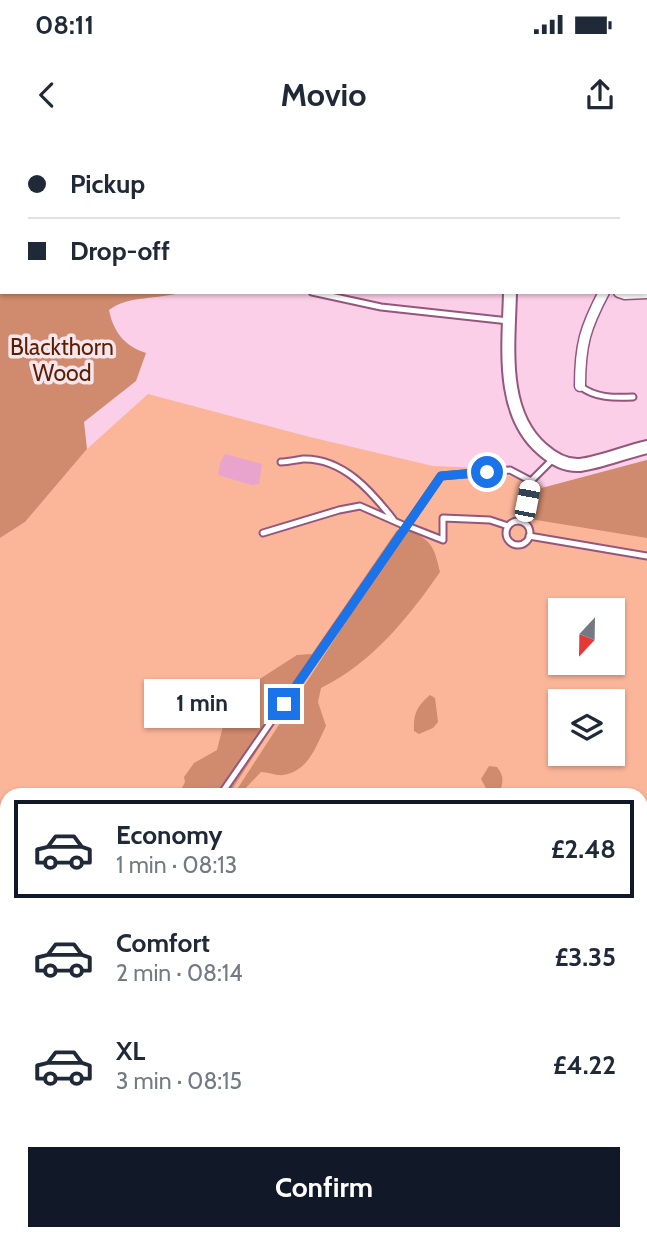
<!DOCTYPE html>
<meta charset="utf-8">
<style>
:root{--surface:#fff;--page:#f2f2f3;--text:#1f2937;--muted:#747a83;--line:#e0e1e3;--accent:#111827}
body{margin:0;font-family:Cabin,sans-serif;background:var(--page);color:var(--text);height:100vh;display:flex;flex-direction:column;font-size:26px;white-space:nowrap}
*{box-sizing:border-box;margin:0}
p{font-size:23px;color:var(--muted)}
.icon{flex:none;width:38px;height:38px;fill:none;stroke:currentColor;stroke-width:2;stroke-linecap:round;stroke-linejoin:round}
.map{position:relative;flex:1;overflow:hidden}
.panel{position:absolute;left:0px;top:648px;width:648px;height:453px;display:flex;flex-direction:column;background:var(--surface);border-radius:21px 21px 0 0;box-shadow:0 2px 5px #0004}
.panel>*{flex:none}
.guide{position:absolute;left:0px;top:0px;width:648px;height:154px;box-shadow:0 2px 5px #0004;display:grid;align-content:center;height:154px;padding:0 28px;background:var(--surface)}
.needle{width:46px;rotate:202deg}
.buttons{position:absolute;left:548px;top:458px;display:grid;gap:14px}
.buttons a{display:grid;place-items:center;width:77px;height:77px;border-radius:0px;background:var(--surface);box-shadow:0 2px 5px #0004;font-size:35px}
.end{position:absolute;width:32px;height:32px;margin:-16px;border:9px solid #1a73e8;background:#fff;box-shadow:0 0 0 4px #fff}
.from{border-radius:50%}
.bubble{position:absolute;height:49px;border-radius:0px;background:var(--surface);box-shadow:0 2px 5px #0004;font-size:23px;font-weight:800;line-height:49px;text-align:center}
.car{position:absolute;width:21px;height:42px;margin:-21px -10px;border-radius:9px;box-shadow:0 0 5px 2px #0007;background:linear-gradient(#fff 24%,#345 0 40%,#fff 0 76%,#345 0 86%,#fff 0)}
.guide b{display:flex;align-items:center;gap:24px;height:66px;font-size:26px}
.guide b+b{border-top:2px solid var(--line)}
.guide i{width:18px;height:18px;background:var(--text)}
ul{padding:12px 0 0;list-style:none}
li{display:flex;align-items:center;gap:21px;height:98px;margin:0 14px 10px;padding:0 14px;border:4px solid transparent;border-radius:0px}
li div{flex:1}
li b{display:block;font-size:26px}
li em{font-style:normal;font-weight:800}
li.selected{border-color:var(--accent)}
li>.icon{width:63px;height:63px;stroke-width:1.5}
.primary-button{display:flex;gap:14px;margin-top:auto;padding:14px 28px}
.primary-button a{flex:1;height:80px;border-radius:0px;background:var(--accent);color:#fff;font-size:28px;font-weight:800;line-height:80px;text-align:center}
.status{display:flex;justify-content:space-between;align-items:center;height:49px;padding:0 35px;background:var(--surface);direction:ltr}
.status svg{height:19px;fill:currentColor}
header{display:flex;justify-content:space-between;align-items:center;height:91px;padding:0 28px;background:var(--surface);font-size:32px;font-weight:800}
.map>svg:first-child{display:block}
.green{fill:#fbb599;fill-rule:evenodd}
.forest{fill:#d08a6d}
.building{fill:#e8a4cc}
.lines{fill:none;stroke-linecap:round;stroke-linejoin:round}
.service-casing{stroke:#95567d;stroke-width:9}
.minor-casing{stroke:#95567d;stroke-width:13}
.tertiary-casing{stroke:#95567d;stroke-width:16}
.path{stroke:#a78297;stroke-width:2;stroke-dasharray:2 5;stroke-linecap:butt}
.service{stroke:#fff;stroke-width:5}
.minor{stroke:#fff;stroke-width:10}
.tertiary{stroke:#fff;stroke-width:12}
.route{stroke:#1a73e8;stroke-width:9}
.labels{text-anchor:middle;stroke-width:7;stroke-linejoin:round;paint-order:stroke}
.park-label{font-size:23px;fill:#5d1e00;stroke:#f5e6ee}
</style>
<div class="status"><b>08:11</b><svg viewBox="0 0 49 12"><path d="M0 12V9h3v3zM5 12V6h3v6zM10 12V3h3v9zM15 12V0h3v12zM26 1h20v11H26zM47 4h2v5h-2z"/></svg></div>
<header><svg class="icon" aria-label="back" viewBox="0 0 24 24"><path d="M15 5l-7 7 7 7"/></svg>Movio<svg class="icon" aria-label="share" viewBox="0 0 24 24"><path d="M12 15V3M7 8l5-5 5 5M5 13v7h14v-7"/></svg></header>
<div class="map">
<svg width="647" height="1100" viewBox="0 0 647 1100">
<rect width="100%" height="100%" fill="#fbcfe8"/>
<!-- green -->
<path class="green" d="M148 254 310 297 433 326 484 328 546 347 647 320V1100H332L337 1094H640V654H7V856L0 853V398L25 382 87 309ZM560 471H612V523H560ZM560 562H612V614H560Z"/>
<!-- forest -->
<g class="forest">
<path d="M0 72 2 152H183C158 160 128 155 109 170 113 191 124 206 146 213L136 241 84 282 87 309 25 382 0 398Z"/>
<path d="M647 320V398L530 379 522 368 538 349Z"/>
<path d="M406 389C431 400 434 405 440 432 408 478 372 523 321 548L318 562 326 586C316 606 309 631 283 635 277 636 268 632 261 632L240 654H234Z"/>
<path d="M397 390 399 392 229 654H179L185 642 184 637 194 623 217 610 223 586 254 549 255 542 297 515 312 514Z"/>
<path d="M430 555 435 558 438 582 433 588 419 594 414 591C413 574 417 566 430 555Z"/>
<path d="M489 626 497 627C505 637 503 643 499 654H485L486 648 481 639Z"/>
</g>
<!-- building -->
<path class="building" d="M225 314 262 324 259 344 252 345 218 335 220 323Z"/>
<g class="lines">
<defs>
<g id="service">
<path d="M312 152 381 167 509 181"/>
<path d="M580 246C595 258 614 258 633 257"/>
<path d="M281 322C288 322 296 320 303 319 343 318 371 351 393 379"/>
<circle cx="518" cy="393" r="12"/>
<path d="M523 382 531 341 553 319"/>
<path d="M410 387 443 400V378L490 380 508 386"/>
<path d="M263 393 339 370 360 366 403 385"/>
<path d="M529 396 647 416"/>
<path d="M221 654 441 336 510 330 531 341"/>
<path d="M0 1033 7 1035"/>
<path d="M0 1052 7 1036"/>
<path d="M376 1100V1095"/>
</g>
<g id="minor">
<path d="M138 2 139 0"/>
<path d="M0 34 2 35"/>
<path d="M619 152 625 154 647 153"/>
<path d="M580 246C580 205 585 188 604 152"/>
</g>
<g id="tertiary">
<path d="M465 0 466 2"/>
<path d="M510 152C509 203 499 272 542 309 552 318 566 326 580 325 602 322 625 312 647 307"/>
</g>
</defs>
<!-- service casing -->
<use href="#service" class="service-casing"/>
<!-- minor casing -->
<use href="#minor" class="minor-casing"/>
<!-- tertiary casing -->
<use href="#tertiary" class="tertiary-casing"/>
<!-- path -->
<g class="path">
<path d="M398 0 403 2"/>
<path d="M572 2V0"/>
<path d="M0 48H2"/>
</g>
<!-- service -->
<use href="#service" class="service"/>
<!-- minor -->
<use href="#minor" class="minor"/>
<!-- tertiary -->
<use href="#tertiary" class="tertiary"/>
</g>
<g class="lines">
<!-- route -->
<path class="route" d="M284 564 441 336 487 332"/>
</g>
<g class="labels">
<!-- park labels -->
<g class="park-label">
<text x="62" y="215">Blackthorn<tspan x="62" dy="26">Wood</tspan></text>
</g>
</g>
</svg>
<div class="buttons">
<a><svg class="needle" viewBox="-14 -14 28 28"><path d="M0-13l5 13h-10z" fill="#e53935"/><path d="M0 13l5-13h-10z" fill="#747a83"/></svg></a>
<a><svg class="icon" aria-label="layers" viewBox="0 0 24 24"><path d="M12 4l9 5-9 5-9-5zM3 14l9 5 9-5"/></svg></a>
</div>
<i class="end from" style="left:487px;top:332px"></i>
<i class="end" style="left:284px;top:564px"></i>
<div class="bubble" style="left:144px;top:539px;width:116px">1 min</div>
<i class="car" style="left:527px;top:361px;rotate:11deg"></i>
<div class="guide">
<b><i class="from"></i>Pickup</b>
<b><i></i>Drop-off</b>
</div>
<section class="panel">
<ul>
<li class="selected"><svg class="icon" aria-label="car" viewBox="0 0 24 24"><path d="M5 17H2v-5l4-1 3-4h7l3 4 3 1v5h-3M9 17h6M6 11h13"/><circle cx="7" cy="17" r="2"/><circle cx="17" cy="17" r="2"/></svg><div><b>Economy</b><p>1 min · 08:13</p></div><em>£2.48</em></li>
<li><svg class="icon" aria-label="car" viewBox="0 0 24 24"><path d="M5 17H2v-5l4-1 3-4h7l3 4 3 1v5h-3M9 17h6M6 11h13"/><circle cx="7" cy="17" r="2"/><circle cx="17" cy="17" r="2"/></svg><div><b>Comfort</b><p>2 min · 08:14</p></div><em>£3.35</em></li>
<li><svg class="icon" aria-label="car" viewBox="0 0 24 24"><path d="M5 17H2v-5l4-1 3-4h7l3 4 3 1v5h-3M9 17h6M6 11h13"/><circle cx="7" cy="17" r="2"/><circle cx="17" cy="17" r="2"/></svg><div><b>XL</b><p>3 min · 08:15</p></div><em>£4.22</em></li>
</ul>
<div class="primary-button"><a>Confirm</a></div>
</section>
</div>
